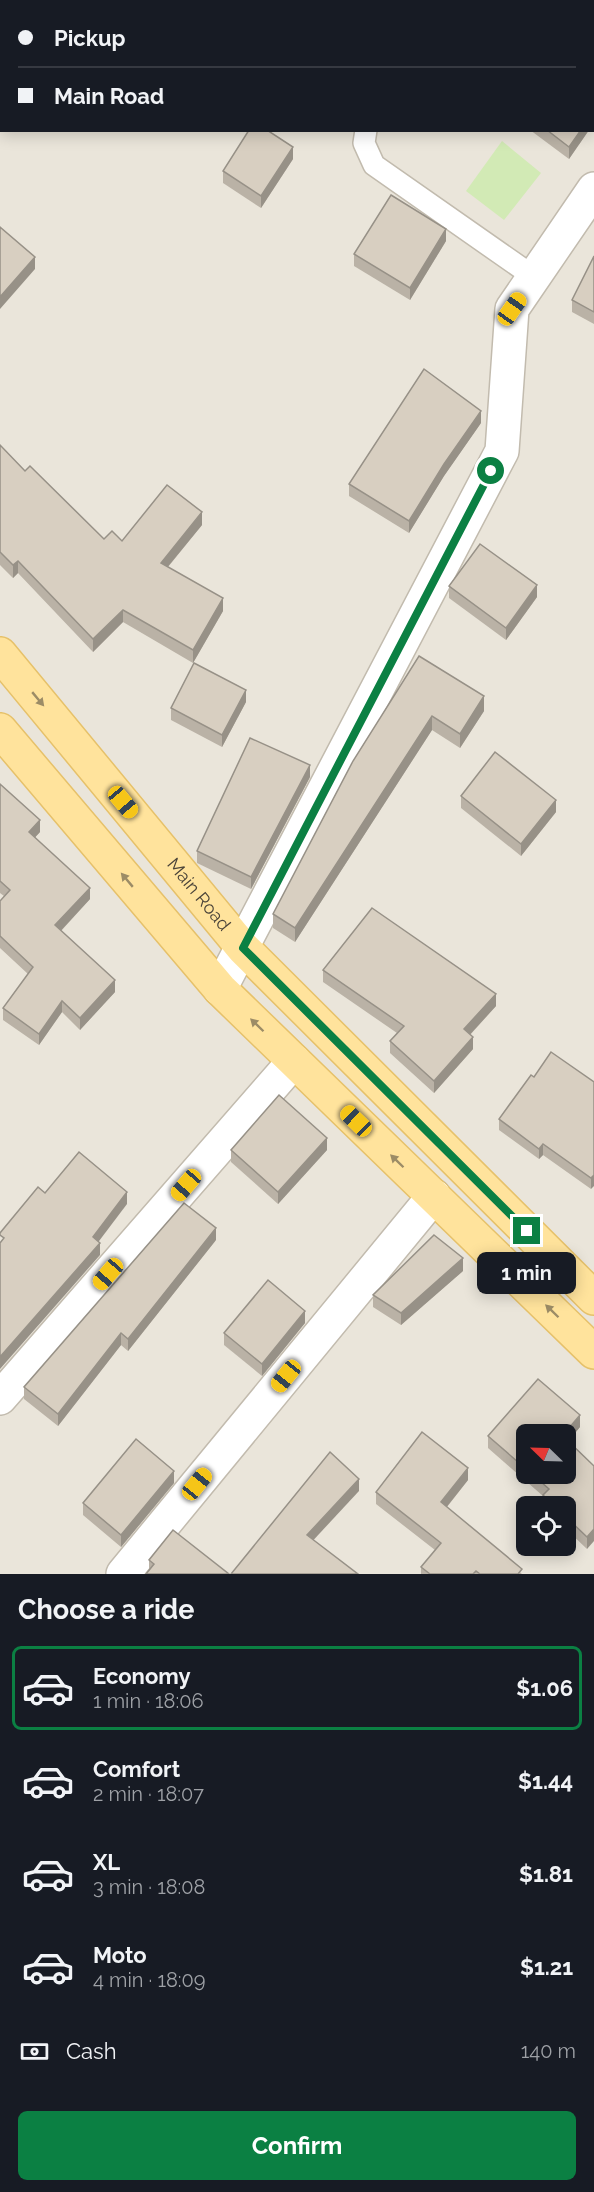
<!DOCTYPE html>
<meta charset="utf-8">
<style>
:root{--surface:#171b24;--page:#242831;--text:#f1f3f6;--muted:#9ea1a6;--line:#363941;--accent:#0b8043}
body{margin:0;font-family:Raleway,sans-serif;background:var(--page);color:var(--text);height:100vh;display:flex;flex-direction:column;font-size:22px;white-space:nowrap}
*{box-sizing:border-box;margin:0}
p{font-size:20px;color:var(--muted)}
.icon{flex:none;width:33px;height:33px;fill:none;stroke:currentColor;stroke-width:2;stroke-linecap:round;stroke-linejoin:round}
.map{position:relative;height:1574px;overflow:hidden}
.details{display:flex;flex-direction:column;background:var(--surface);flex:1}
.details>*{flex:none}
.hud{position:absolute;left:0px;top:0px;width:594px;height:132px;box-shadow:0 3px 15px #0003;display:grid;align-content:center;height:132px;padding:0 18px;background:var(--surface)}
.needle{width:39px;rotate:293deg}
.buttons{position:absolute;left:516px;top:1424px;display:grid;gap:12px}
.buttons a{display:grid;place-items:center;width:60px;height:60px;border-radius:9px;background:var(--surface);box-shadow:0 3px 15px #0003;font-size:30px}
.end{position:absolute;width:27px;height:27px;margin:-14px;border:8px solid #0b8043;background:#fff;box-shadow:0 0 0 3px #fff}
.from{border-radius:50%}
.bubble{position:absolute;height:42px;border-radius:9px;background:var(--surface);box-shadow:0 3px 15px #0003;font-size:20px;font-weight:700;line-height:42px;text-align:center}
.car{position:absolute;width:18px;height:36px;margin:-18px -9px;border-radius:8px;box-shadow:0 0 4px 2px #0007;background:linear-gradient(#f5c518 24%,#345 0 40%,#f5c518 0 76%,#345 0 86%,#f5c518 0)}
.hud b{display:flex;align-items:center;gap:21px;height:57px;font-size:22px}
.hud b+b{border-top:2px solid var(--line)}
.hud i{width:15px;height:15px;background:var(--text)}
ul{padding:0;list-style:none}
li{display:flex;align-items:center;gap:18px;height:84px;margin:0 12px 9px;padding:0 6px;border:3px solid transparent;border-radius:9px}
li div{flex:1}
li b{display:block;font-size:22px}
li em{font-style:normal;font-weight:700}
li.current{border-color:var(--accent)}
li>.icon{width:54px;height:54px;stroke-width:1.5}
h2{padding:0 18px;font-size:27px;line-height:72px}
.pay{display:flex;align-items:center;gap:15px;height:66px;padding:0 18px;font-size:22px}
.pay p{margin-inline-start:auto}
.cta{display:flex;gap:12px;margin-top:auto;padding:12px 18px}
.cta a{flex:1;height:69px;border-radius:9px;background:var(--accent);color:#fff;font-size:24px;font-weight:700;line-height:69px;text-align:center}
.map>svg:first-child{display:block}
.residential{fill:#eae5da;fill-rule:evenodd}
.green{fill:#d2eab5}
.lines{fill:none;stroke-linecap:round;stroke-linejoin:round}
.service-casing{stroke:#c2bbae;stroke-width:24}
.minor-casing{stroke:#c2bbae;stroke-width:36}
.primary-casing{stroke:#e6c16a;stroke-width:36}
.service{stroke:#fff;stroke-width:21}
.minor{stroke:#fff;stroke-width:33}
.primary{stroke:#ffe39c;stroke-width:33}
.wall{fill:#bab2a6;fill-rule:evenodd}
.shaded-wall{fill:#979187}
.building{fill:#d8cfc1;stroke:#979187;stroke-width:1.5}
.oneway{fill:#9c8c66}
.route{stroke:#0b8043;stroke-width:8}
.labels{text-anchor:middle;stroke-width:4.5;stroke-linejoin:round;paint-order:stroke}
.street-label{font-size:18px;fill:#4b4439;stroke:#fff}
</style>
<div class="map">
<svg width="594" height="1574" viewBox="0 0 594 1574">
<rect width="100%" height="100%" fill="#f6f3ec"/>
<!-- residential -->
<path class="residential" d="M0 0H594V1574H0ZM2 2H592V130H2ZM526 1434H566V1473H526ZM526 1506H566V1545H526Z"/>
<!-- green -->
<path class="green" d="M502 141 541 173 504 220 466 191Z"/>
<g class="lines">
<defs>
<g id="service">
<path d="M457 2 458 0"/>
<path d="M366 130 364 143 374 165 534 277"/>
</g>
<g id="minor">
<path d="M220 989 502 451 512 309 594 189"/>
<path d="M0 1398 294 1061"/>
<path d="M123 1574 434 1196"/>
</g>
<g id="primary">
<path id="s1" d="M0 654 243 948 594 1298"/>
<path d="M0 730 220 989 594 1352"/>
</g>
</defs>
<!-- service casing -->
<use href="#service" class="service-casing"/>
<!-- minor casing -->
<use href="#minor" class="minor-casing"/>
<!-- primary casing -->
<use href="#primary" class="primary-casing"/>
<!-- service -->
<use href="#service" class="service"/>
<!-- minor -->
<use href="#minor" class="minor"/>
<!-- primary -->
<use href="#primary" class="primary"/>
</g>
<!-- wall -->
<g class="wall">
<path d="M530 130H589L569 159Z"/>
<path d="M293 159 261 208 223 183V171Z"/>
<path d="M446 241 410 300 354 266V254Z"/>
<path d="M594 256V324L572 312V300Z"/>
<path d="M481 423 444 476 409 533 349 496V484Z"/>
<path d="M0 445 25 471 104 539 122 541 202 525 168 567 223 611 193 663 123 622 93 652 18 573 13 578 0 565Z"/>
<path d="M449 586 537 597 506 640 449 598Z"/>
<path d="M419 656 484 711 460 748 432 730 295 942 273 928V914Z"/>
<path d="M246 702 222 747 171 720V708Z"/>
<path d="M310 777 251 889 197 863V851Z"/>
<path d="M0 784 40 832 35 837 90 899 61 931 115 992 80 1030 62 1012 39 1045 3 1020V1008L28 974 0 948V901L4 896 0 893Z"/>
<path d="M461 796 556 812 521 856 461 808Z"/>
<path d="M323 970 496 1006 470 1035 473 1049 434 1093 390 1053V1041L397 1033 323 982Z"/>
<path d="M534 1077 594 1082 591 1189 543 1155 539 1159 499 1130V1119Z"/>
<path d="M231 1150H327L278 1204 231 1162Z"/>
<path d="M216 1240 128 1351 121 1345 58 1426 24 1399V1387Z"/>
<path d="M463 1271 401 1325 373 1307V1295Z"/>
<path d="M305 1323 262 1376 224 1345V1333Z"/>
<path d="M580 1427 568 1441 594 1466 587 1549 566 1529V1506H543V1496L488 1448V1436ZM526 1434 566 1473H526Z"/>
<path d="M468 1480 447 1507 522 1574H421V1567L435 1550 376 1504V1492Z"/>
<path d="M174 1483 121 1547 83 1515V1503Z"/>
<path d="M149 1560 229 1574 149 1571Z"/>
</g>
<!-- shaded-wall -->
<g class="shaded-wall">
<path d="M429 0H437L436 2H427Z"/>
<path d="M2 90V102L0 103V91Z"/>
<path d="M594 112V124L592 126V114Z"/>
<path d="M581 130H589L569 159V147Z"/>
<path d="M293 147V159L261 208V196Z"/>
<path d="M446 229V241L410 300V288Z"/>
<path d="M35 257V269L0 309V297Z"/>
<path d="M481 411V423L444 476 409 533V521L444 464Z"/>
<path d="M202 512V525L161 575V563Z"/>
<path d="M18 561V573L13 578V565Z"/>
<path d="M537 585V597L506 640V628Z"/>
<path d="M223 598V611L193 663V650Z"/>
<path d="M123 610V622L93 652V639Z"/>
<path d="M246 690V702L222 747V735Z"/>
<path d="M484 696V711L460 748V734Z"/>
<path d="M432 716V730L295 942V928Z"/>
<path d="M310 765V777L251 889V877Z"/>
<path d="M556 800V812L521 856V844Z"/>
<path d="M40 820V832L29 844V832Z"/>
<path d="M90 888V899L55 937V925Z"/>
<path d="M115 980V992L80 1030V1018Z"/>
<path d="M496 994V1006L464 1041V1029Z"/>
<path d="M62 1001V1012L39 1045V1034Z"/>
<path d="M473 1037V1049L434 1093V1081Z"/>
<path d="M327 1138V1150L278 1204V1192Z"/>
<path d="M543 1144V1155L539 1159V1149Z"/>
<path d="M594 1175V1186L591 1189V1178Z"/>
<path d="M127 1192V1204L93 1249V1237Z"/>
<path d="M216 1228V1240L128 1351V1339Z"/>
<path d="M100 1243V1255L0 1369V1357Z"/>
<path d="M463 1258V1271L401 1325V1313Z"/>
<path d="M305 1311V1323L262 1376V1364Z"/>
<path d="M121 1333V1345L58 1426V1414Z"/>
<path d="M580 1415V1427L566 1444V1434H564Z"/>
<path d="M468 1468V1480L441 1514V1502Z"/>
<path d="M174 1471V1483L121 1547V1535Z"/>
<path d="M359 1479V1491L307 1547V1535Z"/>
<path d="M594 1529V1541L587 1549V1537Z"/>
</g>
<!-- building -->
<g class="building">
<path d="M359 0H429L427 2H358Z"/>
<path d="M2 38V90L0 91V40Z"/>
<path d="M592 85 594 86V112L592 114Z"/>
<path d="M249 130H267L293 147 261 196 223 171Z"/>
<path d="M547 130H581L569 147Z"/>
<path d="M391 195 446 229 410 288 354 254Z"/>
<path d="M0 227 35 257 0 297Z"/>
<path d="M594 256V312L572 300Z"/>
<path d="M424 369 481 411 444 464 409 521 349 484Z"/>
<path d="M0 445 25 471 30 466 104 539 112 531 122 541 167 485 202 512 161 563 223 598 193 650 123 610 93 639 18 561 13 565 0 552Z"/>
<path d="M480 544 537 585 506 628 449 586Z"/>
<path d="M419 656 484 696 460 734 432 716 295 928 273 914 353 761Z"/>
<path d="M194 663 246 690 222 735 171 708Z"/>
<path d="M250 738 310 765 251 877 197 851Z"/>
<path d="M495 752 556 800 521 844 461 796Z"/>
<path d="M0 784 40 820 29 832 90 888 55 925 115 980 80 1018 62 1001 39 1034 3 1008 33 967 0 936V901L10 890 0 881Z"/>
<path d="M372 908 496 994 464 1029 473 1037 434 1081 390 1041 404 1026 323 970Z"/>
<path d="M551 1052 594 1082V1175L591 1178 543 1144 539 1149 499 1119 531 1075 534 1077Z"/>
<path d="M279 1095 327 1138 278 1192 231 1150Z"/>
<path d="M79 1152 127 1192 93 1237 100 1243 0 1357V1243L4 1238 0 1235V1233L38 1187 45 1193Z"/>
<path d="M184 1203 216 1228 128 1339 121 1333 58 1414 24 1387Z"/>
<path d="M434 1235 463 1258 401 1313 373 1295Z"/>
<path d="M268 1280 305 1311 262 1364 224 1333Z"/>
<path d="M538 1379 580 1415 564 1434H526V1469L488 1436Z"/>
<path d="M422 1432 468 1468 441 1502 522 1569 518 1574H480L476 1571 473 1574H430L421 1567 441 1543 376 1492Z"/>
<path d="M136 1439 174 1471 121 1535 83 1503Z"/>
<path d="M566 1439 594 1466V1529L587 1537 566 1517V1506H554L543 1495 549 1489 531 1473H566Z"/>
<path d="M330 1452 359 1479 307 1535 358 1574H231Z"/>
<path d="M173 1530 229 1574H146L154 1564 149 1560Z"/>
</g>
<!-- one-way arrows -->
<defs><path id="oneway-solid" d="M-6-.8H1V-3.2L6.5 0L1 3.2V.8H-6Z" transform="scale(1.5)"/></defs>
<g class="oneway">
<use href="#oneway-solid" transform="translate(38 699) rotate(50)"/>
<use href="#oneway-solid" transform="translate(127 880) rotate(-130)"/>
<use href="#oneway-solid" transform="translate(257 1025) rotate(-136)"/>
<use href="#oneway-solid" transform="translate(397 1161) rotate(-136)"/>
<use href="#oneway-solid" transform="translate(552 1311) rotate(-136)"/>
</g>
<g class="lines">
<!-- route -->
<path class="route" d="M491 471 243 948 527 1231"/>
</g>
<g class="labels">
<!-- street labels -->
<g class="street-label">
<text dy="6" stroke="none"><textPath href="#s1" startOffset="312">Main Road</textPath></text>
</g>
</g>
</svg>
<div class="buttons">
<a><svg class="needle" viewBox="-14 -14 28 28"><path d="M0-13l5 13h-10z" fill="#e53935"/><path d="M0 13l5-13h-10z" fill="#9ea1a6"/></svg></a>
<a><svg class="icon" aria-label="locate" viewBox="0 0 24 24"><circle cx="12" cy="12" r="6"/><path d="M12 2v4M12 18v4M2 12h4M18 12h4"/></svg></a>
</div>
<i class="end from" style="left:491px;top:471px"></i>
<i class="end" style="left:527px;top:1231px"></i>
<div class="bubble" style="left:477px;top:1252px;width:99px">1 min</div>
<i class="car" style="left:512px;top:309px;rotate:35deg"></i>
<i class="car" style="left:123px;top:802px;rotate:140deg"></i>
<i class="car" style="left:356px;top:1121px;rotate:314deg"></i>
<i class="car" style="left:186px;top:1185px;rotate:221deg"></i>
<i class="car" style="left:108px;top:1274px;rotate:221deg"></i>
<i class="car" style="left:286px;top:1376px;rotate:219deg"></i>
<i class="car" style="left:197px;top:1484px;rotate:39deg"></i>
<div class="hud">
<b><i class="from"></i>Pickup</b>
<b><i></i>Main Road</b>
</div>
</div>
<section class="details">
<h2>Choose a ride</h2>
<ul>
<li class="current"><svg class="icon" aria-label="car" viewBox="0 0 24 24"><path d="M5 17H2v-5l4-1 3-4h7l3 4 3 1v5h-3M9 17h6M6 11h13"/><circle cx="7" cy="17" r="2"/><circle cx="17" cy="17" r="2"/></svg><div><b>Economy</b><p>1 min · 18:06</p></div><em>$1.06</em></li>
<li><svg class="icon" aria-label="car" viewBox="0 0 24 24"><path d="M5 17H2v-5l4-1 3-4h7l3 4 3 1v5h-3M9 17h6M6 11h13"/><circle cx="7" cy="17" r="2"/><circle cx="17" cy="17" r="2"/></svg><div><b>Comfort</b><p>2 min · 18:07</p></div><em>$1.44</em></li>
<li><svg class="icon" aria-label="car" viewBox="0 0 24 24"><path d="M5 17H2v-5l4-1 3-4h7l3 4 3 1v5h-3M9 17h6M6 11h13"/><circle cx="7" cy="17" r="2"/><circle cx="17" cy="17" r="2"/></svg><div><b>XL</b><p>3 min · 18:08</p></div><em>$1.81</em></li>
<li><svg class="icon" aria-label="car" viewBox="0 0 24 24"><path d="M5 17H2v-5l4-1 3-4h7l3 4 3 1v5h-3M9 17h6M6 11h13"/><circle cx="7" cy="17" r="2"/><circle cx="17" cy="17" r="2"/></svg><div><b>Moto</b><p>4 min · 18:09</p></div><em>$1.21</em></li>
</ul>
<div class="pay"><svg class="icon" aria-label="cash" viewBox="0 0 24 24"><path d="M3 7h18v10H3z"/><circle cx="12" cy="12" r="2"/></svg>Cash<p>140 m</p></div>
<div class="cta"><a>Confirm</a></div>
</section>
